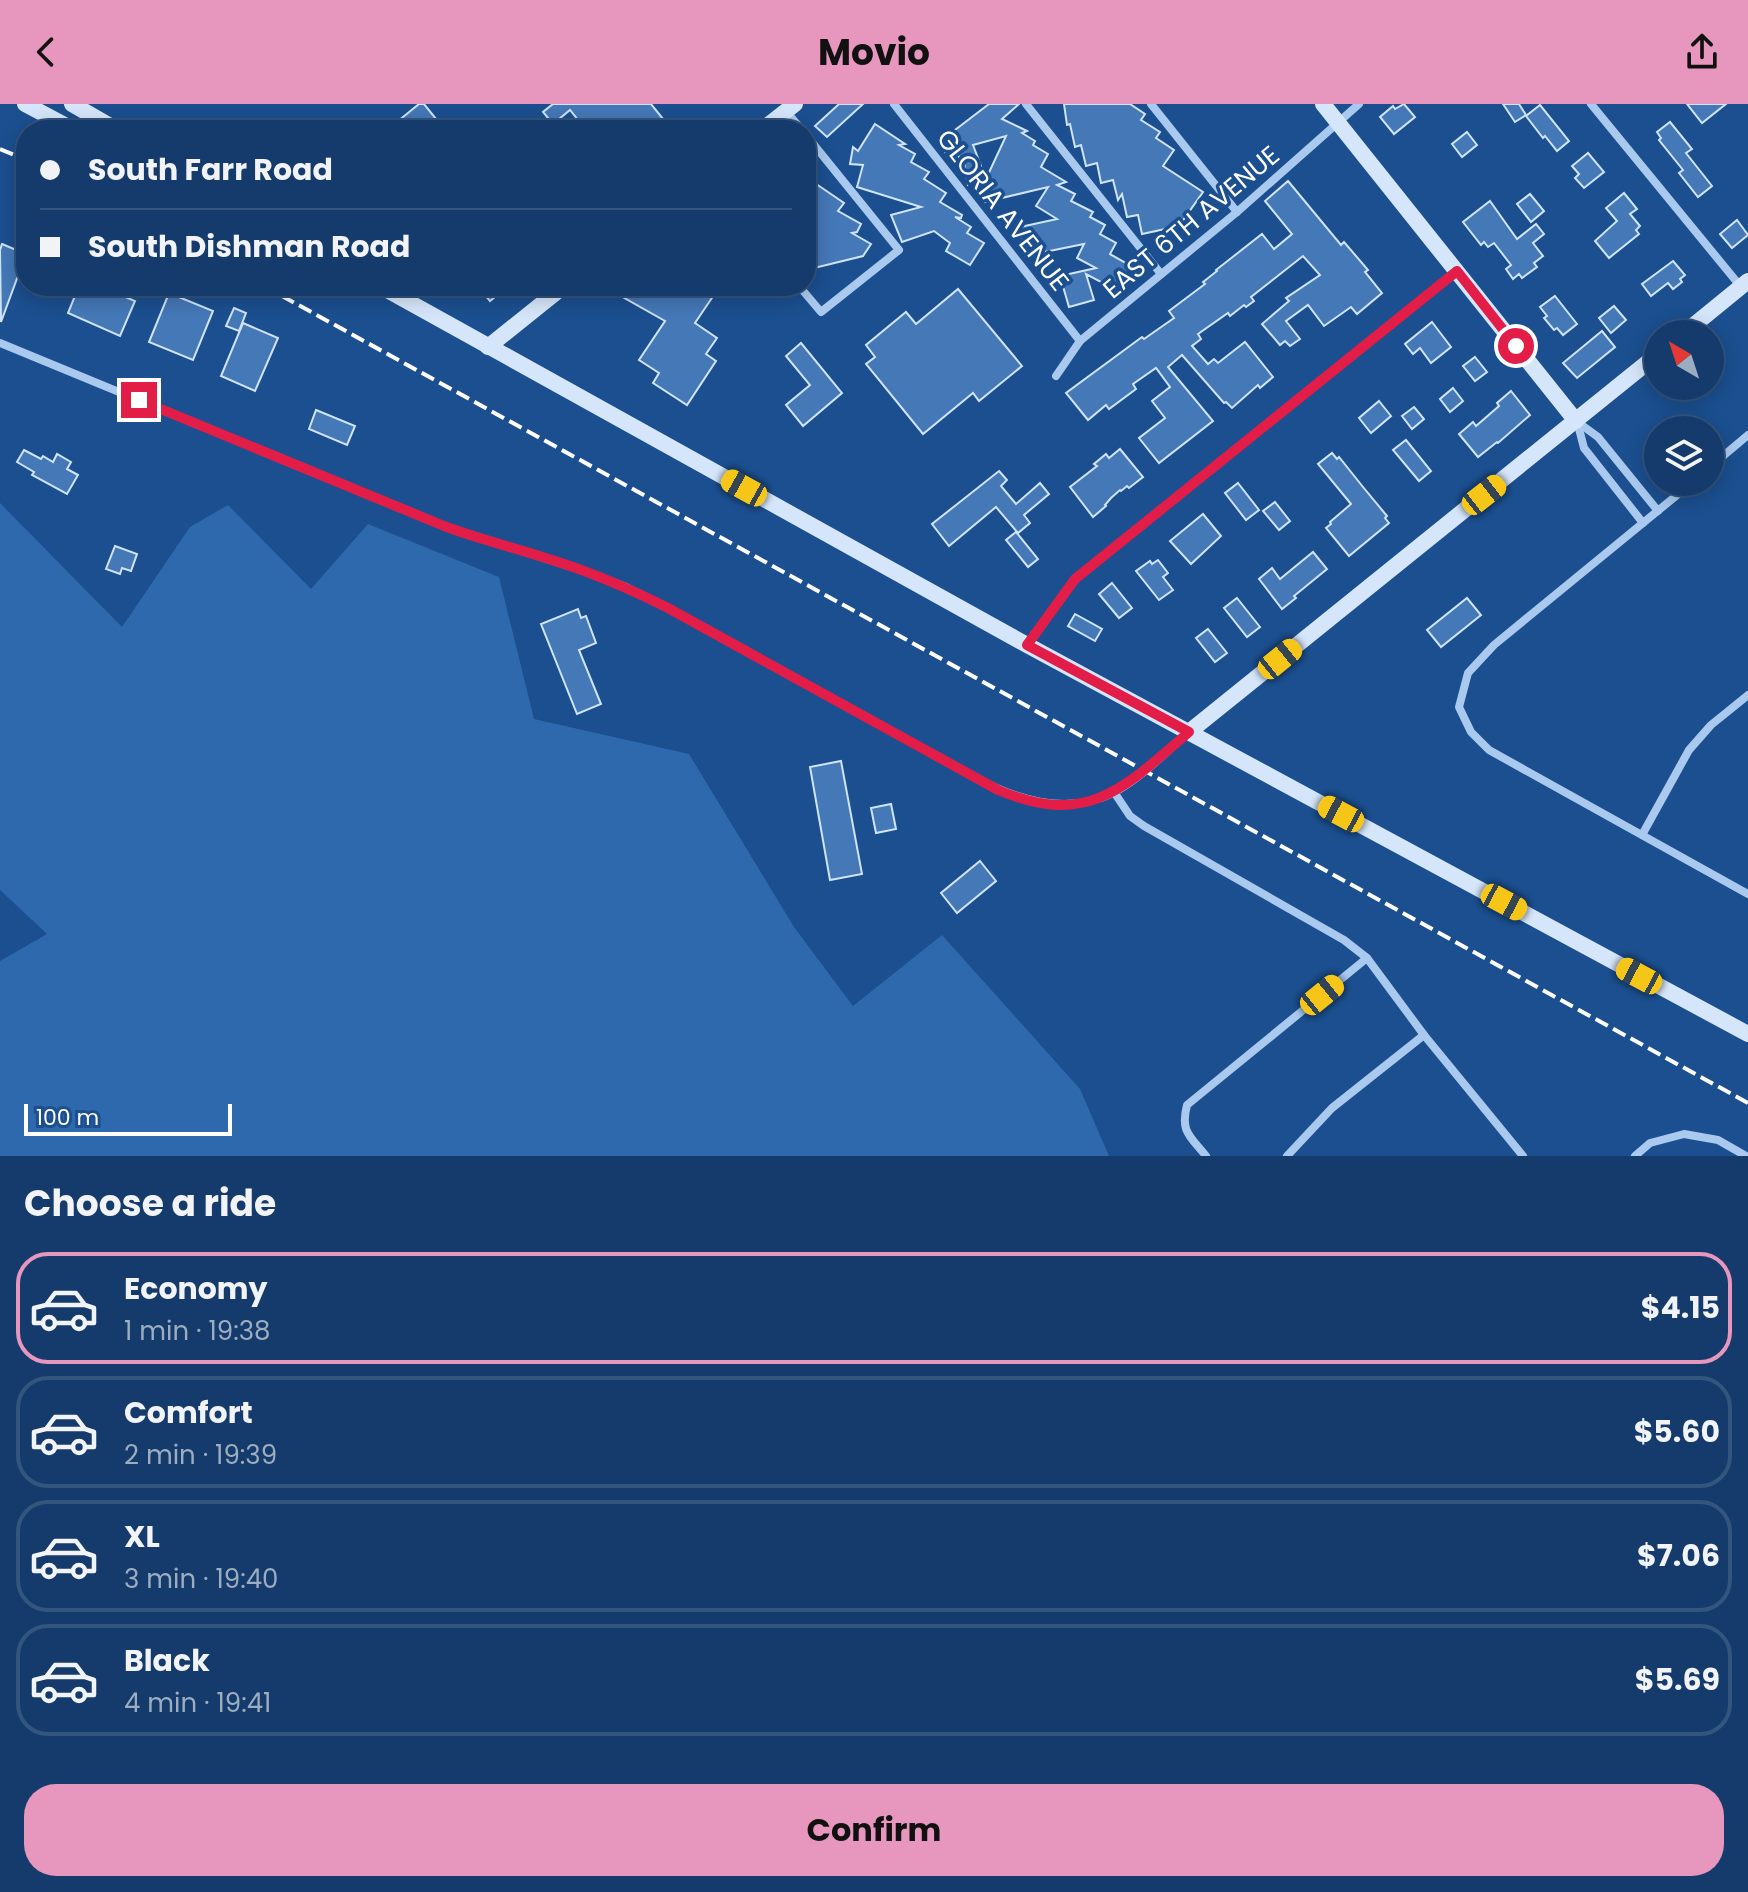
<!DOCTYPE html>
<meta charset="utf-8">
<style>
:root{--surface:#143b6b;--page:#1d4271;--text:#f1f3f6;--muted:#9dadc1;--line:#33557e;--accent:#e797bd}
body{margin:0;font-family:Poppins,sans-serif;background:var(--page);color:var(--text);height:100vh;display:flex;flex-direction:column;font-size:30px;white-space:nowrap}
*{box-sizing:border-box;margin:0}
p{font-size:26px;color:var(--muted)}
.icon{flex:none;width:44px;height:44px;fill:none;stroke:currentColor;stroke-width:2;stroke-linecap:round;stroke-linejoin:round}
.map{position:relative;height:1052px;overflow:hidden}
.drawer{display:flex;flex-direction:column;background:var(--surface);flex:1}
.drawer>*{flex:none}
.hud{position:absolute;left:16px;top:16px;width:800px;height:176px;border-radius:32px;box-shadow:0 4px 20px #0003,0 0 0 2px var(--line);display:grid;align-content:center;height:176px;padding:0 24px;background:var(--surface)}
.needle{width:52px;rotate:321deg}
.buttons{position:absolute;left:1644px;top:216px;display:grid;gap:16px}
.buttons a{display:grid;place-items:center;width:80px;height:80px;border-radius:50%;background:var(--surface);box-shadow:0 4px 20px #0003,0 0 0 2px var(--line);font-size:40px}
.scale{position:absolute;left:24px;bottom:20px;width:208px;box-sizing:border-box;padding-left:8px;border:4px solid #fff;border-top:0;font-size:22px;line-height:28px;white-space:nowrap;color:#fff;-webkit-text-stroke:6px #1b4f8f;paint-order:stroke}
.end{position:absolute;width:36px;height:36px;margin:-18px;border:10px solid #e11d48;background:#fff;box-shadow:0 0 0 4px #fff}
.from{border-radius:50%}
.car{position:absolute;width:24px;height:48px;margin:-24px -12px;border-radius:10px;box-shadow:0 0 6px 2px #0007;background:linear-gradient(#f5c518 24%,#345 0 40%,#f5c518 0 76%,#345 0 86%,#f5c518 0)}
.hud b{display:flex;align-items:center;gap:28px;height:76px;font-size:30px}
.hud b+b{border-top:2px solid var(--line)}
.hud i{width:20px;height:20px;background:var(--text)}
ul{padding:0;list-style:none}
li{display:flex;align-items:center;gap:24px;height:112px;margin:0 16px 12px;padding:0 8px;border:4px solid var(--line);border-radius:32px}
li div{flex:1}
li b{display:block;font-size:30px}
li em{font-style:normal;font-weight:700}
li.selected{border-color:var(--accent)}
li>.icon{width:72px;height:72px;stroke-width:1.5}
h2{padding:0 24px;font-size:36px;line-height:96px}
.button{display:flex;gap:16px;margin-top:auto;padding:16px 24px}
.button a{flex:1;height:92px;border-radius:32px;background:var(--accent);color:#111;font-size:32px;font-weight:700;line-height:92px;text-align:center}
header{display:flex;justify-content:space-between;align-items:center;height:104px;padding:0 24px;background:var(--accent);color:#111;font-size:36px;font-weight:700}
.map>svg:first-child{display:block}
.green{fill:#2e69ad}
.building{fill:#4478b7;stroke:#cfe3fa;stroke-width:2;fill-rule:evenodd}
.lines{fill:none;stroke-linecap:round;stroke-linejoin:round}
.street{stroke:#a9c9ee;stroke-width:8}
.secondary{stroke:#d6e6fa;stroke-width:16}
.rail{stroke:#fff;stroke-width:4;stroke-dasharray:14 6;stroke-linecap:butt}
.route{stroke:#e11d48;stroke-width:10}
.labels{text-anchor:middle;stroke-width:7;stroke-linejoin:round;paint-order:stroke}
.street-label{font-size:26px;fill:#fff;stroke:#1b4f8f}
</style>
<header><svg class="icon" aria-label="back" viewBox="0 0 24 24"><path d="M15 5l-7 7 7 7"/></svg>Movio<svg class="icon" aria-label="share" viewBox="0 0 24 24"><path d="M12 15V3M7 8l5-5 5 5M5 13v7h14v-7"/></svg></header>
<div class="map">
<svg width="1748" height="1052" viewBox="0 0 1748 1052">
<rect width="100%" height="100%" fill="#1b4f8f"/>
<!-- green -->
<path class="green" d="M0 399 122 523 190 423 228 401 311 485 368 420 499 473 534 615 689 650 794 823 853 902 942 831 1080 985 1109 1052H0V857L47 830 0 786Z"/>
<!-- building -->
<g class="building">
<path d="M419 0H424L445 26H387Z"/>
<path d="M553 0H651L672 26H586L570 6 553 20 543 8Z"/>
<path d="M839 0H863L827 33 815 22Z"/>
<path d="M989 0H1019L1002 15 1027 27 1022 29 1035 37 1033 41 1048 50 1041 63 1066 78 1057 81 1075 90 1071 97 1093 108 1090 113 1105 121 1100 130 1116 139 1110 150 1129 161 1116 186 1086 170 1094 196 1069 203 1060 172 1096 164 1077 154 1084 140 1025 152 1020 123 1057 115 1036 102 1048 83 985 98 981 84 985 77 968 81 964 59 961 63 957 45 945 48 942 36ZM1006 32 986 75 973 41Z"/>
<path d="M1064 0H1130L1145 10 1141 16 1160 28 1156 34 1174 46 1163 62 1203 88 1179 122 1142 130 1138 111 1127 113 1122 90 1118 96 1113 76 1101 79 1097 59 1086 62 1081 41 1075 43 1070 20 1067 21Z"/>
<path d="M1404 0 1415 13 1394 30 1380 13 1393 2 1395 5Z"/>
<path d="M1503 0H1519L1526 11 1515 18Z"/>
<path d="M1687 0H1726L1702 19Z"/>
<path d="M1540 1 1569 37 1557 47 1545 32 1543 34 1526 12Z"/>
<path d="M1670 18 1692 45 1686 49 1712 82 1698 93 1679 69 1683 66 1659 36 1661 34 1657 28Z"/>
<path d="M875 20 905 40 899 41 915 50 911 58 929 68 924 75 946 89 940 98 962 111 961 114 955 113 971 123 967 129 984 139 970 161 946 147 950 139 934 127 902 138 891 111 921 103 857 83 863 61 850 60 853 43 858 47Z"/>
<path d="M1467 28 1477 41 1462 53 1452 40Z"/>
<path d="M1588 49 1604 68 1584 84 1575 74 1579 70 1572 62Z"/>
<path d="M806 73 844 99 838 107 861 120 857 128 852 129 871 140 863 152 806 166Z"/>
<path d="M1288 77 1341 141 1344 138 1368 166 1365 168 1382 189 1357 210 1351 203 1324 222 1308 201 1286 217 1300 235 1290 242 1285 237 1280 241 1262 220 1289 197 1286 194 1320 171 1303 152 1251 193 1254 197 1246 203 1244 201 1230 212 1228 209 1198 230 1201 235 1192 242 1208 260 1214 255 1218 259 1245 238 1273 273 1260 284 1258 281 1232 304 1226 298 1224 299 1182 251 1168 263 1213 317 1159 359 1139 334 1165 314 1152 297 1170 283 1156 264 1133 280 1136 285 1109 305 1106 301 1088 316 1066 289 1142 233 1144 235 1174 214 1169 207 1205 180 1203 178 1217 167 1216 166 1262 130 1274 145 1292 130 1265 97Z"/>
<path d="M1624 89 1637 105 1630 110 1640 122 1636 126 1639 130 1609 154 1595 137 1617 117 1606 104Z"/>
<path d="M1530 90 1544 107 1531 118 1517 100Z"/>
<path d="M1490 97 1517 135 1536 120 1544 130 1533 139 1543 152 1534 159 1537 163 1522 174 1519 170 1513 175 1506 165 1511 161 1494 139 1488 143 1484 138 1481 141 1463 118Z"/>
<path d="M1737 116 1748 131 1732 144 1720 130Z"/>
<path d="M2 140 26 150 1 218 0 146Z"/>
<path d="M1673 157 1685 171 1680 175 1682 178 1673 185 1668 179 1651 192 1642 180Z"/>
<path d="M79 182H99L135 197 120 232 68 209Z"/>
<path d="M478 182H508L490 197Z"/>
<path d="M626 182H720L695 219 717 234 706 250 716 257 687 301 653 279 659 269 639 256 665 217 621 192Z"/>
<path d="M958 185 1022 262 979 297 973 289 923 330 866 260 875 253 866 241 906 208 916 220Z"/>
<path d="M169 189 213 207 193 256 149 238Z"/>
<path d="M1555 192 1577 220 1563 231 1557 224 1554 226 1544 214 1547 212 1540 203Z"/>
<path d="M1614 202 1626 216 1611 229 1599 214Z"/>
<path d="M234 204 246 209 239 227 226 222Z"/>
<path d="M1432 218 1451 243 1431 259 1420 244 1413 250 1405 240Z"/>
<path d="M243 219 278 234 255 287 221 272Z"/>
<path d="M1602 227 1615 243 1577 274 1563 259Z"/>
<path d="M801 239 842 289 803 322 786 301 810 281 786 252Z"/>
<path d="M1475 253 1487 268 1475 277 1463 262Z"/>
<path d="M1453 284 1463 297 1450 308 1440 295Z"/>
<path d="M1511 287 1530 311 1498 339 1497 338 1478 353 1459 330 1473 318 1476 322 1499 302 1497 299Z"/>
<path d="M1379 297 1391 312 1371 329 1359 314Z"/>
<path d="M1414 303 1424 315 1412 325 1402 312Z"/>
<path d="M316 306 355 322 347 341 309 325Z"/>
<path d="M1406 336 1431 367 1419 377 1393 346Z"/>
<path d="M1120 345 1143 373 1129 384 1127 382 1121 387 1120 386 1111 394 1105 401 1106 402 1093 413 1070 383 1097 362 1094 360 1106 350 1109 354Z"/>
<path d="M24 346 41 355 43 352 53 358 57 350 71 358 67 365 78 371 67 390 32 371 34 368 17 358Z"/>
<path d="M1332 349 1337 355 1339 353 1363 383 1387 412 1385 414 1389 419 1349 452 1326 424 1331 420 1330 418 1351 400 1318 360Z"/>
<path d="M999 367 1007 376 1001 382 1016 400 1040 379 1049 390 1024 411 1030 419 1018 429 996 403 949 442 932 420Z"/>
<path d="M1238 379 1259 406 1246 416 1225 389Z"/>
<path d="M1275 398 1290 417 1279 426 1263 407Z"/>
<path d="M1203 410 1221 432 1191 460 1170 437Z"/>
<path d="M1016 428 1038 455 1028 463 1006 436Z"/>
<path d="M115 442 137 450 131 467 122 464 120 470 106 465Z"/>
<path d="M1313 448 1327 465 1294 492 1296 494 1282 505 1259 475 1272 464 1280 475Z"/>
<path d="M1158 456 1168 469 1163 473 1173 486 1159 496 1136 467 1150 457 1152 460Z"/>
<path d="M1112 479 1132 504 1119 514 1099 490Z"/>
<path d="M1237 494 1260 523 1247 533 1224 504Z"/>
<path d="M1467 494 1481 511 1441 543 1427 526Z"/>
<path d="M578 505 581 514 586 512 596 539 579 546 601 600 577 610 541 520Z"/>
<path d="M1075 510 1102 525 1095 537 1068 522Z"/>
<path d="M1208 525 1227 549 1215 558 1196 534Z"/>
<path d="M841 657 862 770 830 776 810 663Z"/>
<path d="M891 700 896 725 876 729 871 704Z"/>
<path d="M980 757 996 777 957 809 941 789Z"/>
</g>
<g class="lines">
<!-- street -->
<g class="street">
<path d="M894 0 1080 237"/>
<path d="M1026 0 1161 170"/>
<path d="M1151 0 1237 108"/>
<path d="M1591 0 1741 183"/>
<path d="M786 7 802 26"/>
<path d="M799 182 821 208 899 146 806 31"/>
<path d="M0 239 444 422 581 466 626 483 668 504 982 677C1023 698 1071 711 1115 688 1142 673 1165 649 1188 629"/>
<path d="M1056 272 1080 237 1237 108 1359 0"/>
<path d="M1576 317 1598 333 1658 407"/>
<path d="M1577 317 1584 344 1643 419"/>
<path d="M1710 363 1748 331"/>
<path d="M1693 378 1494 541 1468 569 1459 603 1471 628 1489 646 1748 790"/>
<path d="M1028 541 1075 475 1456 168"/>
<path d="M1114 688 1130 712 1144 722 1344 836 1367 854 1424 931 1523 1052"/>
<path d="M1642 731 1689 646 1711 621 1748 591"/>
<path d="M1206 1052C1190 1032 1180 1028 1187 1001L1367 854"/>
<path d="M1287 1052 1332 1004 1424 931"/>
<path d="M1635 1052 1650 1039 1684 1030 1718 1036 1746 1052"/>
</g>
<!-- secondary -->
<g class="secondary">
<path d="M25 0 74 26"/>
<path d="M72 0 117 26"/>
<path d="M1323 0 1576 317"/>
<path d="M762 26 795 0"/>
<path d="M380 182 1027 541 1748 930"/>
<path d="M1683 230 1748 177"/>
<path d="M488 243 564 182"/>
<path d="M1189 628 1658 250"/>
</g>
<!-- rail -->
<g class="rail">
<path d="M0 45 26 56"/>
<path d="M264 182 1748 999"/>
</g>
</g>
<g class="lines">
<!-- route -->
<path class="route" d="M139 296 444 422C481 436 520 445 558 458 596 470 632 486 668 504L998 686C1088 724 1124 684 1189 628L1027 541 1075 475 1457 167 1516 242"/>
</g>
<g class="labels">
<!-- street labels -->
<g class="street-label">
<text transform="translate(1003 106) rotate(52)" y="9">GLORIA AVENUE</text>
<text transform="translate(1191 118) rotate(-40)" y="9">EAST 6TH AVENUE</text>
</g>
</g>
</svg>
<div class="buttons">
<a><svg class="needle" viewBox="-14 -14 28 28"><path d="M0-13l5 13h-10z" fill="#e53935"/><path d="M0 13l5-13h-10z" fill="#9dadc1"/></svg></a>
<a><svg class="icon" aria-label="layers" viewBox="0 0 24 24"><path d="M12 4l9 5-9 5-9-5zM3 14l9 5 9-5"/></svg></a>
</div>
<div class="scale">100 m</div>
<i class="end from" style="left:1516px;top:242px"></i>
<i class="end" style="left:139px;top:296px"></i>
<i class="car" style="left:744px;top:384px;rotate:299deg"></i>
<i class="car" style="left:1484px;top:391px;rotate:52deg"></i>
<i class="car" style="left:1280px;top:555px;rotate:51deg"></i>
<i class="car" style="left:1341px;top:710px;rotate:298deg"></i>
<i class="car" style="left:1504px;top:798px;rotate:118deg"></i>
<i class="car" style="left:1639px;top:872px;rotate:298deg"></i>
<i class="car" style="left:1322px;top:891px;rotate:51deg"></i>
<div class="hud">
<b><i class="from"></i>South Farr Road</b>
<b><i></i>South Dishman Road</b>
</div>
</div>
<section class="drawer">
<h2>Choose a ride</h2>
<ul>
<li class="selected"><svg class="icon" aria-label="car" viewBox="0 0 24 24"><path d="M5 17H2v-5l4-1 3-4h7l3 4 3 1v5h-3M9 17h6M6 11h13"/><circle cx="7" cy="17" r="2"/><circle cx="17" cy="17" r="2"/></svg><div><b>Economy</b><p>1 min · 19:38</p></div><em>$4.15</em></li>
<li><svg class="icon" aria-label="car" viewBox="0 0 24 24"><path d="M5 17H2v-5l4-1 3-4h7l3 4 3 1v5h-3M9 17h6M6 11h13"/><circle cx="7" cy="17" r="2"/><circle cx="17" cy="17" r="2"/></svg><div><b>Comfort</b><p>2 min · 19:39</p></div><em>$5.60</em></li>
<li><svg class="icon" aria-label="car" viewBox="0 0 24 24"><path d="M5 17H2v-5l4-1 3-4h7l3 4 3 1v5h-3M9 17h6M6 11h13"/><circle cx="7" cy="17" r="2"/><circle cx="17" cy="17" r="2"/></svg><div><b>XL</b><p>3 min · 19:40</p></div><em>$7.06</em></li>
<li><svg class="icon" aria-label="car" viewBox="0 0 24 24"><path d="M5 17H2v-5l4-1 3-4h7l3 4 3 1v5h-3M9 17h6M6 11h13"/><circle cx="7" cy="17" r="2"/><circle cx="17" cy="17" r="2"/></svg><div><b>Black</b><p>4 min · 19:41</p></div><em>$5.69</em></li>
</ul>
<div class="button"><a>Confirm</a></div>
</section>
